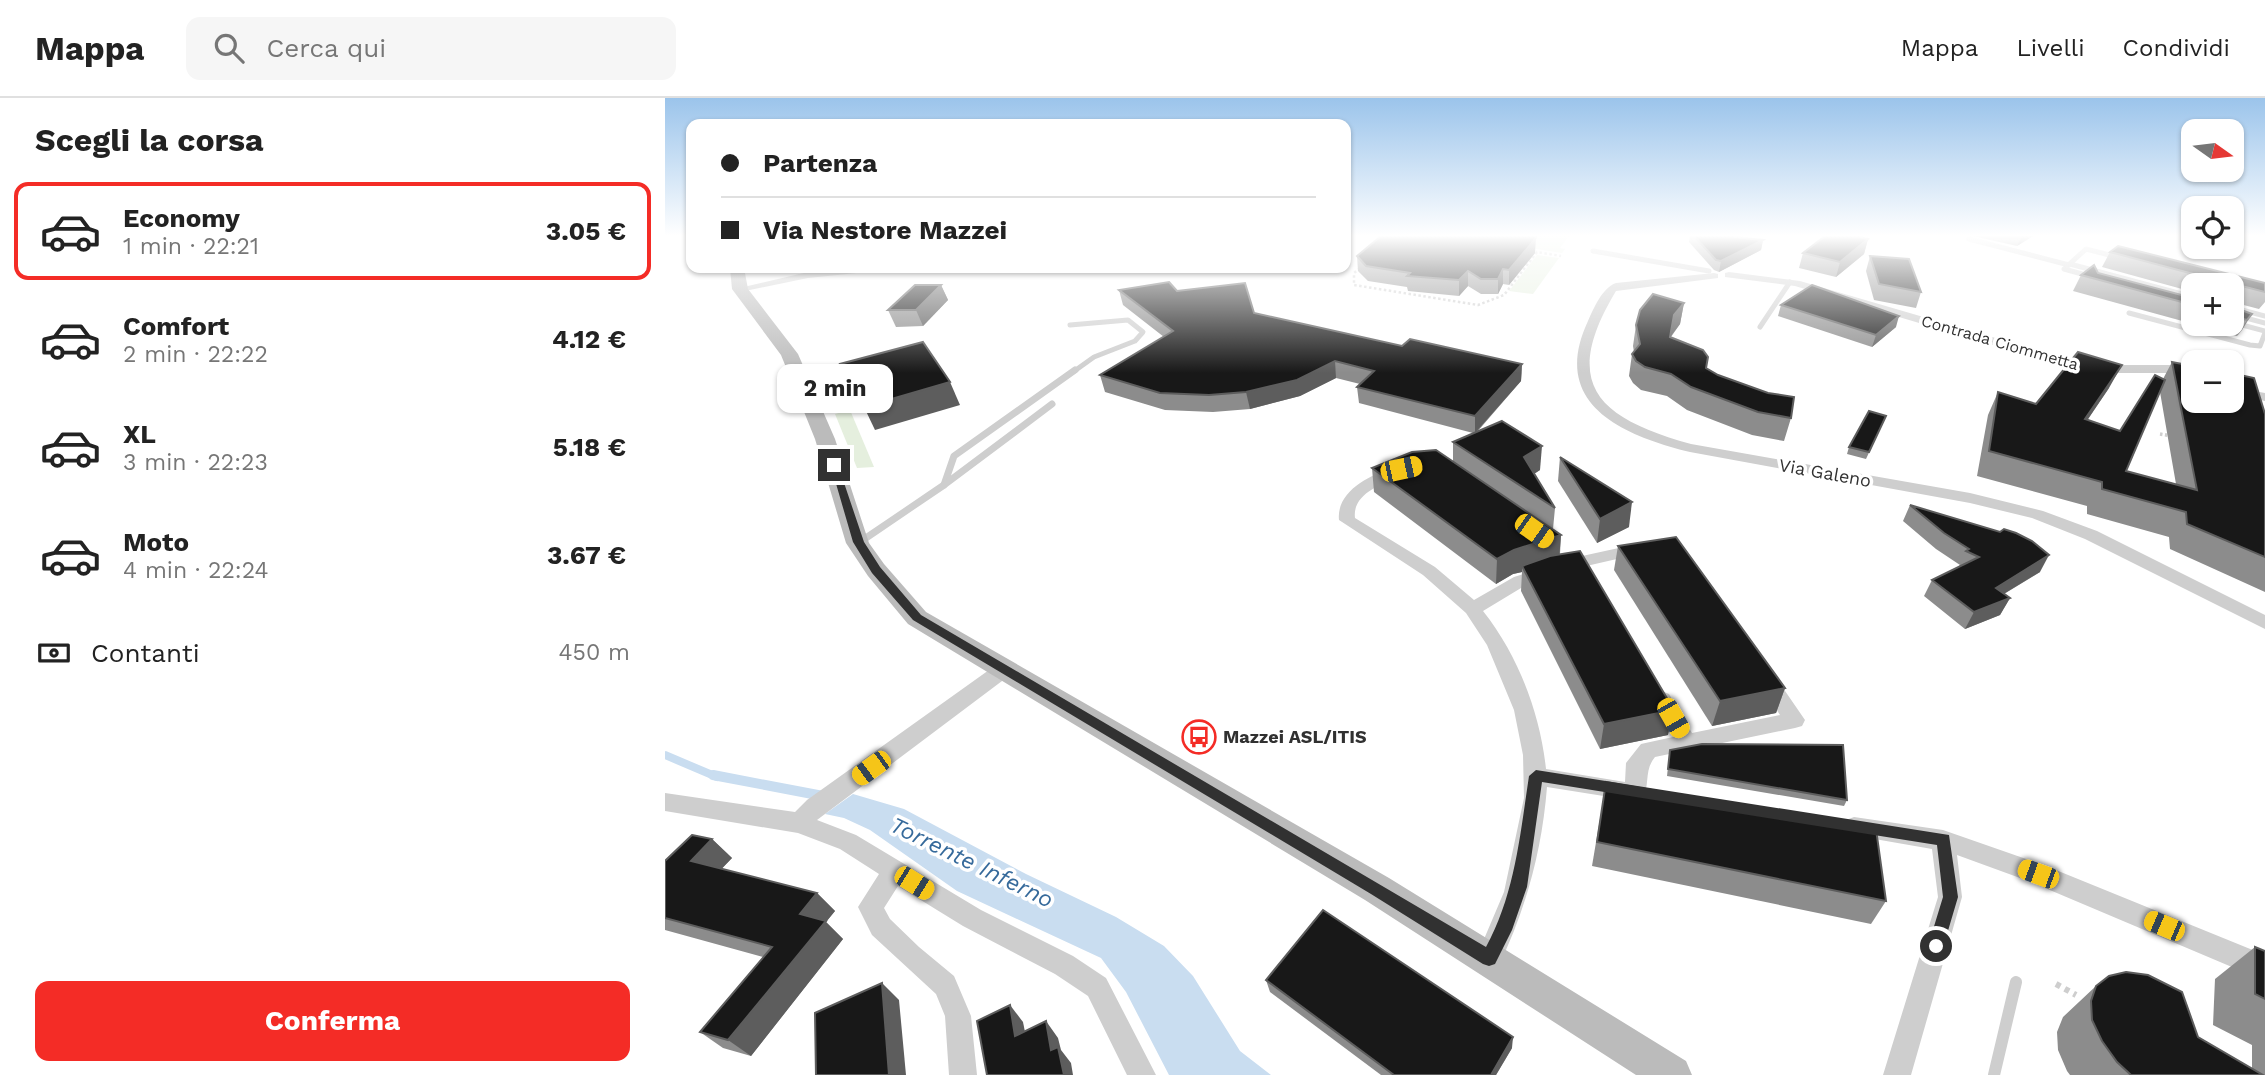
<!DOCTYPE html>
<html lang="it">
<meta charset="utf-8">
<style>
:root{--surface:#fff;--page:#f6f6f6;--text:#222;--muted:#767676;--line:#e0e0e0;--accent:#f42c26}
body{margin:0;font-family:"Work Sans",sans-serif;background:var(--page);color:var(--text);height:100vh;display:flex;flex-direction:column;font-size:26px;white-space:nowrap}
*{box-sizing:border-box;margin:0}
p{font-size:23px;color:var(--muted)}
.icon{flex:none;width:38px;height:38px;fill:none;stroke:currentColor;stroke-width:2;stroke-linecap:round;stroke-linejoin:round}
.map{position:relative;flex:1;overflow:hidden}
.panel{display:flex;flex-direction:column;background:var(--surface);width:665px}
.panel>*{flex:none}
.hud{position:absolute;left:21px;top:21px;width:665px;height:154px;border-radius:14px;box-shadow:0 2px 5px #0004;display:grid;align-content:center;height:154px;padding:0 35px;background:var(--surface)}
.needle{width:46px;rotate:104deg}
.buttons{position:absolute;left:1516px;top:21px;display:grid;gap:14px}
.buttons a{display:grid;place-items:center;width:63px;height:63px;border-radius:14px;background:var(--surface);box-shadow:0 2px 5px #0004;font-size:35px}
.end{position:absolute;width:32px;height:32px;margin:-16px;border:9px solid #313131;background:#fff;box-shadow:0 0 0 4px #fff}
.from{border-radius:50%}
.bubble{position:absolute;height:49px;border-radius:14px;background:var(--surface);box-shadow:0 2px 5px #0004;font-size:23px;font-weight:700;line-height:49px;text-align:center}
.car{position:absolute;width:21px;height:42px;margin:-21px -10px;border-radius:9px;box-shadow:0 0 5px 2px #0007;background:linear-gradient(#f5c518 24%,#345 0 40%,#f5c518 0 76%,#345 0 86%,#f5c518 0)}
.hud b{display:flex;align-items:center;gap:24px;height:66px;font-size:26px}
.hud b+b{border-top:2px solid var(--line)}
.hud i{width:18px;height:18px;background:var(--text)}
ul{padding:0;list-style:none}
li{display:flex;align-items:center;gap:21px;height:98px;margin:0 14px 10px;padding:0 21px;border:4px solid transparent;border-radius:14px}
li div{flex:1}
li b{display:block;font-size:26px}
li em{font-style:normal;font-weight:700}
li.current{border-color:var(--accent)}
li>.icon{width:63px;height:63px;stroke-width:1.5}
h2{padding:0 35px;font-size:32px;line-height:84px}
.pay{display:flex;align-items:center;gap:18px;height:77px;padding:0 35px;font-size:26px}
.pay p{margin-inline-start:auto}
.action{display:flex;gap:14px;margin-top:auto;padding:14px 35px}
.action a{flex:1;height:80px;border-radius:14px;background:var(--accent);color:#fff;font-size:28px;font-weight:700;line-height:80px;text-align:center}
header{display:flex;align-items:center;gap:42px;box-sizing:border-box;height:98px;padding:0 35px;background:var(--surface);border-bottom:2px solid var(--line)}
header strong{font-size:33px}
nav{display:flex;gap:38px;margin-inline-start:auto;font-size:24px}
.search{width:490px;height:63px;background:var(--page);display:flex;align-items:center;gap:18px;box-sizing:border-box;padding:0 24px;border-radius:14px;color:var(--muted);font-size:26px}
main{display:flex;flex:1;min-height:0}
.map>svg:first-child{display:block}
.green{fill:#e5efde}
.water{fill:#c9ddf0}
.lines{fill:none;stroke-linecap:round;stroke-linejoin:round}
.stream-far1{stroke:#c9ddf0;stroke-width:8}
.stream{stroke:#c9ddf0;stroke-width:10}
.path-far2{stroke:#cecece;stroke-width:2.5;stroke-dasharray:2.5 2.5;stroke-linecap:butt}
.path-far1{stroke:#cecece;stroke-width:3.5;stroke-dasharray:2.5 2.5;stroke-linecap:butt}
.path{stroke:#cecece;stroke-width:6;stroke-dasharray:5 5;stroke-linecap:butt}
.lane-far2{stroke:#cecece;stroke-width:5}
.lane-far1{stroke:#cecece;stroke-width:7}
.lane{stroke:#cecece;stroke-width:12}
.street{fill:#cecece;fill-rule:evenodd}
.secondary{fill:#bbb;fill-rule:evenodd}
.wall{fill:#8c8c8c;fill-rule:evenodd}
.shaded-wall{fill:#5d5d5d}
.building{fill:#181818;stroke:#5d5d5d;stroke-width:2}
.route{fill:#313131}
.labels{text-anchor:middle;stroke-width:7;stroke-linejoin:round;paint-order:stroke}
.far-street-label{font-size:16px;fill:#313131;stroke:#fff}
.street-label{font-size:18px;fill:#313131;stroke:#fff}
.poi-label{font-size:18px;font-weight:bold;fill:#313131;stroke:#fff;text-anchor:start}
.near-water-label{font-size:23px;font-style:italic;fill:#366a9b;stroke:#fff}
</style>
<header>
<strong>Mappa</strong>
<div class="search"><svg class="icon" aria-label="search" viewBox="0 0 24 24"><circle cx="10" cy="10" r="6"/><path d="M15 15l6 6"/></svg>Cerca qui</div>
<nav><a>Mappa</a><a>Livelli</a><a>Condividi</a></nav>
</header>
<main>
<section class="panel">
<h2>Scegli la corsa</h2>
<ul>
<li class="current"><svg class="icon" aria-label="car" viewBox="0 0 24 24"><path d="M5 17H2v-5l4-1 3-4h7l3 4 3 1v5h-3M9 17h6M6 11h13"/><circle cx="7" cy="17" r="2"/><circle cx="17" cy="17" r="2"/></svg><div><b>Economy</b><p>1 min · 22:21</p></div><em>3.05 €</em></li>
<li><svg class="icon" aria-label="car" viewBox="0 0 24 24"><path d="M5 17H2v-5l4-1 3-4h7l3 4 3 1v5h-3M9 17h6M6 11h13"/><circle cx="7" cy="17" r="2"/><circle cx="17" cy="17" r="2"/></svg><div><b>Comfort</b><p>2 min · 22:22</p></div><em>4.12 €</em></li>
<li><svg class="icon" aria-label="car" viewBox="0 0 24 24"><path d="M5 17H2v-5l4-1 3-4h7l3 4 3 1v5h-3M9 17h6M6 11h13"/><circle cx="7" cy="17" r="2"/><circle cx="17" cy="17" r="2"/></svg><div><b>XL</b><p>3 min · 22:23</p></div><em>5.18 €</em></li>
<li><svg class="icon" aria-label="car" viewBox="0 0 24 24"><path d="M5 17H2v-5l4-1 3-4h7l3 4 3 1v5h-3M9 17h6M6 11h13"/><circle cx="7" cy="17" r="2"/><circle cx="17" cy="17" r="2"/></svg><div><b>Moto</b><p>4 min · 22:24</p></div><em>3.67 €</em></li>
</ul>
<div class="pay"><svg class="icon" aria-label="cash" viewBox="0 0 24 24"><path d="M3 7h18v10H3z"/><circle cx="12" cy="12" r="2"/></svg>Contanti<p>450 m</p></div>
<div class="action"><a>Conferma</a></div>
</section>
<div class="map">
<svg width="1600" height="977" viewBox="0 0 1600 977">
<rect width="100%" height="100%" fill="#fff"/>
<!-- green -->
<g class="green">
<path d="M863 138H904L895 150 900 151 897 155 846 147Z"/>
<path d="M872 157 894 160 868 196 844 193Z"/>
<path d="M185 312 209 369 192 370 170 316Z"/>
</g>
<!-- water -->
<path class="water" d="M188 696 239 711 361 776 451 819 499 848 528 878 575 953 606 977H504L461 894 436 860 292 793 205 732 179 720 160 716Z"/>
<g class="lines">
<!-- stream-far1 -->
<path class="stream-far1" d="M0 657 52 679"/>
<!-- stream -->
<path class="stream" d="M48 677 158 698"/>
<!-- path-far2 -->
<path class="path-far2" d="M695 170 689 175V187L813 207 839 197 872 154 896 158"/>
<!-- path-far1 -->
<path class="path-far1" d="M1495 336 1507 338"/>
<!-- path -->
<path class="path" d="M1391 886 1411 897"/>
<!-- lane-far2 -->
<g class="lane-far2">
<path d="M1304 141 1404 167"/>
<path d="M928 153 1044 173"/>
<path d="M1405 166 1528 199"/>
<path d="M1428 179 1399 171 1421 151 1452 159"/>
<path d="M1566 209 1600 218"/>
<path d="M1464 215 1585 247 1595 248 1600 235"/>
<path d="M1566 216 1600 225"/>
<path d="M1566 224 1600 233"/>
<path d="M405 227 463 222 478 234 470 243 429 259 408 274"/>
<path d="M1095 229 1125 184"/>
</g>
<!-- lane-far1 -->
<g class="lane-far1">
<path d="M279 387 289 358 410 272"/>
<path d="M195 444 279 387 387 306"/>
</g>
<!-- lane -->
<path class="lane" d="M1329 977 1351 884"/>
<!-- street -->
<g class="street">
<path d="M183 170H216L211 173 143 180 75 194 70 191 143 174Z"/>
<path d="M1064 174 1135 183 1399 260 1452 267H1528V275H1452L1398 268 1130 188 1060 179V175Z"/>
<path d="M1049 175 1053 176V180L951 193C895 286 932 320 1026 346L1305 395 1378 413 1432 433 1600 517V531L1420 441 1367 420 1305 405 1025 354C957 337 884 306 923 223 929 210 937 190 951 185Z"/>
<path d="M1566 281 1589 293 1600 295V303L1580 299 1566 291Z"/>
<path d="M728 370 733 372 736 375 733 378C716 387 687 396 690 420L770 469 809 502 849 479 908 460 972 446 980 451 978 455 917 469 861 487 818 513C853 557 875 615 881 671L960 684 961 665 976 646 1008 639 987 601 990 596 997 593 1004 596 1027 635 1115 617 1092 582 1095 577 1102 575 1109 577 1140 622 1137 628 1130 630 990 659C979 672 985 686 978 701L970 703 882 689C877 752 861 812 833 869L824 873 815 869 811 860 839 794 859 700 858 657 849 612 822 547 801 515 758 477 674 422C671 394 704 377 728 370Z"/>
<path d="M338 565 345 567 348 572 345 577 152 722 191 737 316 812 408 858 441 880 491 977H462L423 898 390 876 298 828 233 788 219 810 225 821 254 849 289 878 306 918 312 977H284L280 918 271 896 207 837 193 809 214 776 175 751 133 735 0 713V695L130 714 142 702 331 567Z"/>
<path d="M1189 719 1278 732 1381 768 1600 857V883L1366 784 1292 757 1297 799 1246 977H1218L1273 799 1267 751 1181 736 1178 729 1181 722Z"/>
</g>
<!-- secondary -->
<path class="secondary" d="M65 170H79L83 191 133 256 170 341 204 445 219 466 261 514 724 780 1021 963 1027 977H971L700 802 243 526 203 478 181 445 150 341 116 257 67 191Z"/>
</g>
<!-- wall -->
<g class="wall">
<path d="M1025 138H1060L1098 142 1096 152 1054 174 1049 172 1024 144Z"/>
<path d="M1308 138H1368L1352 148Z"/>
<path d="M1203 141 1199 156 1171 179 1134 170 1138 155Z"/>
<path d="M1445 154 1600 185V204L1594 211 1571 205V210L1587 216 1572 238 1408 193 1416 177 1433 175 1528 200V226H1566V187H1528V194L1437 169Z"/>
<path d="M870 155 844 187 838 186 833 196H816L803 188 794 198 743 193 742 189 703 183 693 173 692 158Z"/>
<path d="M1205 158 1256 194 1251 210 1209 202 1201 173Z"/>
<path d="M276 187 283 202 258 228 231 229 223 212Z"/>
<path d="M454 192 512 193 589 215 737 248 857 266 856 283 812 334 875 372 869 376 890 410 888 431 896 437 895 456 1003 637 935 651 856 493 857 474 848 476 831 486 709 394 707 370 788 363V344L808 335 694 305 692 289 695 286 671 280 635 298 585 311 548 314 500 312 440 294 435 277 499 239 458 207Z"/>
<path d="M1019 205 1015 226 1006 239 1041 270 1126 320 1119 343 1087 337 1022 312 1002 298 976 292 968 285 964 278 967 256 969 254 968 248 971 227Z"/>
<path d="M1116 207 1231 229 1207 249 1113 218Z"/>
<path d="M1507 264 1600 316V494L1505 451 1504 439 1422 416V408L1312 378 1323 317 1333 294 1371 306 1444 290 1422 322 1455 333 1498 281ZM1495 294 1500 323 1511 386 1461 373Z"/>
<path d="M1221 318 1201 361 1182 356 1184 349Z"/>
<path d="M895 359 964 429 932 445 893 383Z"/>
<path d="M1245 407 1375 474 1339 496 1345 500 1335 517 1300 531 1259 498 1267 482 1293 469 1295 467 1271 451 1238 423Z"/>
<path d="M953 448 1120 590 1111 615 1047 628 949 472Z"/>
<path d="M1005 652 1182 702 1179 708 1002 678Z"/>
<path d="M941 685 1221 803 1206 826 927 768Z"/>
<path d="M47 741 67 760 56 771 152 795 170 813 161 824 178 841 86 958 58 950 35 934 98 859 0 832V763Z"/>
<path d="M1590 849 1600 853V977H1405L1402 973 1393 952 1392 934 1398 919 1431 888 1533 939 1587 971V947L1548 927 1550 881Z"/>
<path d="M601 882 847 950 831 977H716L605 894Z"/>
</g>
<!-- shaded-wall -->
<g class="shaded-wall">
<path d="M1357 138H1368L1352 148Z"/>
<path d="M871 140 870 155 844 187V172Z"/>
<path d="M1203 141 1199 156 1171 179 1175 164Z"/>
<path d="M1098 142 1096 152 1054 174 1056 163Z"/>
<path d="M838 171V186L833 196V181Z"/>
<path d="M803 173V188L794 198V182Z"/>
<path d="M276 187 283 202 258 228 251 212Z"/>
<path d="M1019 205 1015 226 1006 238 1001 260 1009 217Z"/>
<path d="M1587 216 1577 232 1572 238 1582 222Z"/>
<path d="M1234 218 1231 229 1207 249 1211 237Z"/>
<path d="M670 263 671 280 635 298 585 311 581 294Z"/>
<path d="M857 266 856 283 810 335V318Z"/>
<path d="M1457 267 1444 290 1407 345 1420 321Z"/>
<path d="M285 284 295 307 210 332 199 309Z"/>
<path d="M877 348 875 372 858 383 859 359Z"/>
<path d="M967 404 964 429 932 445 935 421Z"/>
<path d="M896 437 894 462 857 468V474L848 476 831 486 832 461 849 452Z"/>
<path d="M1384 457 1375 474 1322 506 1331 490Z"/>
<path d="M1345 500 1335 517 1300 531 1309 514Z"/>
<path d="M1120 590 1111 615 1047 628 1055 603Z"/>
<path d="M1009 612 1003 637 935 651 939 626Z"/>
<path d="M47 741 67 760 46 782 26 763Z"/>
<path d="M152 795 170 813 161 824 178 841 86 958 63 942 135 816Z"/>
<path d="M217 885 234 902 241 977H224Z"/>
<path d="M345 907 358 924 364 954 350 938Z"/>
<path d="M381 923 393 940 396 952 406 965 408 977H399L386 952Z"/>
<path d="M848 939 847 950 831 977H826Z"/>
</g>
<!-- building -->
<g class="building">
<path d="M716 138H871V140L844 172 838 171 833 181H816L803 173 794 182 742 178 745 175 701 168 692 158Z"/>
<path d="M1029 138H1060L1098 142 1056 163 1051 162Z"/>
<path d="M1160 138H1190L1203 141 1175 164 1138 155Z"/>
<path d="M1453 148 1600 185V194L1577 188 1571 190V210L1587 216 1582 222 1566 218V187H1541L1540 179 1445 154Z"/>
<path d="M1205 158 1244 161 1256 194 1214 186Z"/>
<path d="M1429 167 1433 175 1528 200V207L1416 177Z"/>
<path d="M504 184 512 193 580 185 589 215 737 248 745 241 857 266 810 318 692 289 709 273 670 263 632 282 581 294 544 297 495 295 435 277 508 233 454 192Z"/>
<path d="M250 187H276L251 212H223Z"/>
<path d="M1147 187 1234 218 1211 237 1116 207Z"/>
<path d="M988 196 1019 205 1009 217 1005 239 1038 252 1043 259 1041 270 1053 277 1103 295 1129 299 1126 320 1093 314 1026 289 1006 276 980 269 971 263 967 256 975 246 971 227 975 212Z"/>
<path d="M258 244 285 284 199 309 175 266Z"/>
<path d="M1413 254 1457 267 1420 321 1455 333 1490 277 1500 282 1461 373 1532 392 1507 264 1528 268V303H1566V275L1589 280 1600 316V459L1522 426 1521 414 1437 391V384L1324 353 1333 294 1371 306Z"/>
<path d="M1204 313 1221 318 1204 354 1184 349Z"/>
<path d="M837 323 877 348 859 359 890 410 788 344Z"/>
<path d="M771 352 896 437 849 452 832 461 707 370 747 354Z"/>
<path d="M895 359 967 404 935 421Z"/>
<path d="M1245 407 1335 434 1339 431 1351 435 1367 443 1384 457 1331 490 1345 500 1309 514 1267 482 1314 459 1301 453 1304 451 1279 435Z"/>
<path d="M1011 439 1120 590 1055 603 953 448Z"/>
<path d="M915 453 1009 612 939 626 857 468 885 458Z"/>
<path d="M1037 646 1178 647 1182 702 1003 671 1005 652Z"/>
<path d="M941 684 1211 731 1221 803 932 744Z"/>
<path d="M27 737 47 741 26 763 152 795 135 816 161 823 63 942 35 934 107 849 0 820V763Z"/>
<path d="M658 812 848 939 826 977H729L601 882Z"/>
<path d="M1590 849 1600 853V901L1590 896Z"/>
<path d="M1461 874 1483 877 1517 894 1533 939 1598 977H1466L1452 964 1437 943 1427 922 1426 903 1431 888 1444 878Z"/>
<path d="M217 885 224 977H151L150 915Z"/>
<path d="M345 907 350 938 381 923 386 952 393 949 399 977H322L312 923Z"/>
</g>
<!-- sky -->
<linearGradient id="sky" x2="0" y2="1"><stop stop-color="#9bc4eb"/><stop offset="0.5" stop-color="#fff"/><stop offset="1" stop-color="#fff" stop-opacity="0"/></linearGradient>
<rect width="1600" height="275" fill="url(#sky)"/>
<!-- route -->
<path class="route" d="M165 365 173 367 199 444 215 469 256 517 821 849C850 796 855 737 864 678L871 672 1284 737 1293 799 1277 853 1271 856 1265 853 1263 848 1278 799 1272 747 877 684 862 789 847 832 830 866 824 868 818 866 706 796 248 522 207 475 188 444Z"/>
<!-- icons -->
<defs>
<symbol id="bus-ring" viewBox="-11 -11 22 22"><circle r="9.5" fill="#fff" stroke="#f42c26" stroke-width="1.5"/><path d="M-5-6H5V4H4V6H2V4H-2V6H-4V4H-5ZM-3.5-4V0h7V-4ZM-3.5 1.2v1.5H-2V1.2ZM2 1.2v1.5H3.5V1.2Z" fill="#f42c26"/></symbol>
</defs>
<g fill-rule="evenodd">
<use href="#bus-ring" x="515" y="620" width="38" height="38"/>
</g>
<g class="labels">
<!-- far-street labels -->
<g class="far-street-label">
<text transform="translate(1335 244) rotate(16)" y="6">Contrada Ciommetta</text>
</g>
<!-- street labels -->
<g class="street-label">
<text transform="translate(1160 375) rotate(10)" y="6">Via Galeno</text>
</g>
<!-- poi labels -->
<g class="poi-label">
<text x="558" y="645">Mazzei ASL/ITIS</text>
</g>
<!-- near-water labels -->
<g class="near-water-label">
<text transform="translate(307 764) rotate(26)" y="8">Torrente Inferno</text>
</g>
</g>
</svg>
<div class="buttons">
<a><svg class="needle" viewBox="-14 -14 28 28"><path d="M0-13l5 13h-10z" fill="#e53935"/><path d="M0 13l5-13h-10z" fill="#767676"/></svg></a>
<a><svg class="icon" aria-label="locate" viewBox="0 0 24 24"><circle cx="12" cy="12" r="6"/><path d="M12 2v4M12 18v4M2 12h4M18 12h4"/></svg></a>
<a>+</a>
<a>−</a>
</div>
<i class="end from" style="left:1271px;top:848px"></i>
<i class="end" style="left:169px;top:367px"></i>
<div class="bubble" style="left:112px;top:266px;width:116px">2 min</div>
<i class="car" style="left:736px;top:371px;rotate:78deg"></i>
<i class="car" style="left:869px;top:433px;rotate:125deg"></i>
<i class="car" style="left:1008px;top:620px;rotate:150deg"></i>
<i class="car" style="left:206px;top:670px;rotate:234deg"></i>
<i class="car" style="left:1373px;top:776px;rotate:290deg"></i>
<i class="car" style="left:249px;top:785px;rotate:122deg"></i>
<i class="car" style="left:1499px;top:828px;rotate:293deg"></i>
<div class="hud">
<b><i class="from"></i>Partenza</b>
<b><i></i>Via Nestore Mazzei</b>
</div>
</div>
</main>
